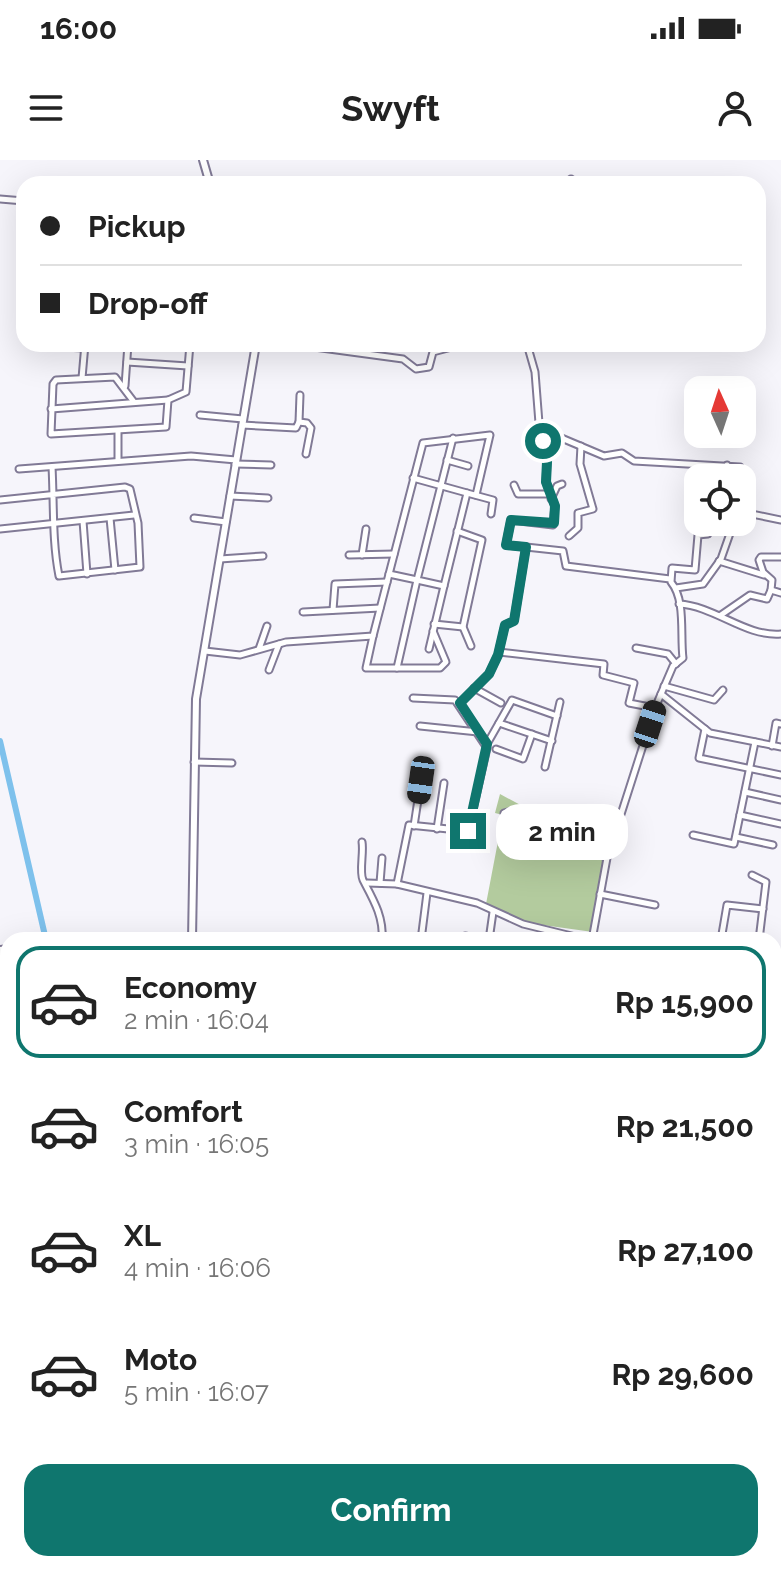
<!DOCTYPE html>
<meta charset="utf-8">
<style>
:root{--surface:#fff;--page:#f2f2f2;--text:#222;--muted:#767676;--line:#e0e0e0;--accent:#0f766e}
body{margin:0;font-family:Raleway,sans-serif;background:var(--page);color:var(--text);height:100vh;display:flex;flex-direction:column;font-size:30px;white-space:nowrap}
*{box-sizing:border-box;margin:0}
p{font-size:26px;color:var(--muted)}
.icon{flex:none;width:44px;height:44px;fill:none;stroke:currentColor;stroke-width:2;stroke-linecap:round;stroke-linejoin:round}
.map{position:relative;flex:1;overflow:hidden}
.side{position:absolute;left:0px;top:772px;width:782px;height:640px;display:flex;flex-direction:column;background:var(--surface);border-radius:24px 24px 0 0;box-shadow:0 8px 32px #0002}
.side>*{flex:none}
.top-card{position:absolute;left:16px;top:16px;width:750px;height:176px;border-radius:24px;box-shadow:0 8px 32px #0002;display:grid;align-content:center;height:176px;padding:0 24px;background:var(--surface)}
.needle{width:52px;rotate:357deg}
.fabs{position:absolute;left:684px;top:216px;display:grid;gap:16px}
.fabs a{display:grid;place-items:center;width:72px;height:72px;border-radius:16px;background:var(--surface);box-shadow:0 8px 32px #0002;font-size:40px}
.end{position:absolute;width:36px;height:36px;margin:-18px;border:10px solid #0f766e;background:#fff;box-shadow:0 0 0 4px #fff}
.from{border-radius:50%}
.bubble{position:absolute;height:56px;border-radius:24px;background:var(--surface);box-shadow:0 8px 32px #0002;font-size:26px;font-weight:700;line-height:56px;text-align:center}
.car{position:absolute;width:24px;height:48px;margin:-24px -12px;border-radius:10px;box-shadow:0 0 6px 2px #0007;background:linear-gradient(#222 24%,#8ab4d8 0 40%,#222 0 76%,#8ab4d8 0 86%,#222 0)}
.top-card b{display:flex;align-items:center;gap:28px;height:76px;font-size:30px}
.top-card b+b{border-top:2px solid var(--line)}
.top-card i{width:20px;height:20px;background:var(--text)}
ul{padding:14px 0 0;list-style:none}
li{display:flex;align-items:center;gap:24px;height:112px;margin:0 16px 12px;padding:0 8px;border:4px solid transparent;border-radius:24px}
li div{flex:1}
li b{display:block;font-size:30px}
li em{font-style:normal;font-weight:700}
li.on{border-color:var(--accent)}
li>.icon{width:72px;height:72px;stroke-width:1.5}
.cta{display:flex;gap:16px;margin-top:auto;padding:16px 24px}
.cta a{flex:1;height:92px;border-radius:24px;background:var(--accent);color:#fff;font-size:32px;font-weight:700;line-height:92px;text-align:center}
.status{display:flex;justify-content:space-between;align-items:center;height:56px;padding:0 40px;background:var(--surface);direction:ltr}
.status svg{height:22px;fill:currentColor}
header{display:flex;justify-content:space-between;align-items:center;height:104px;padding:0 24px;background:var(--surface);font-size:36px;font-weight:700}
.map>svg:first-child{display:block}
.green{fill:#b3cb9e}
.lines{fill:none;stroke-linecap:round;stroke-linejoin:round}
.canal{stroke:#7ec1ec;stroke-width:6}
.minor-casing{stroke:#817a96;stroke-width:9}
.tertiary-casing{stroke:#817a96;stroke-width:10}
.primary-casing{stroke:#817a96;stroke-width:12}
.minor{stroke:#fff;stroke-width:5}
.tertiary{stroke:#fff;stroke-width:6}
.primary{stroke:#fff;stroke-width:8}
.route{stroke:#0f766e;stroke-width:10}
</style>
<div class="status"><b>16:00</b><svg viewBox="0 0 49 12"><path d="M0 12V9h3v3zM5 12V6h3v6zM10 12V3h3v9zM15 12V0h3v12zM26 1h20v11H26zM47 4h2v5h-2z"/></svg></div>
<header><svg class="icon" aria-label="menu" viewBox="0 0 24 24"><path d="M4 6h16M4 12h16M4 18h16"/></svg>Swyft<svg class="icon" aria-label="person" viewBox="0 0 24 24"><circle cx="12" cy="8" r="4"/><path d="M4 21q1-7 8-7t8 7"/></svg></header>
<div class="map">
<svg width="781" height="1412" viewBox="0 0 781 1412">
<rect width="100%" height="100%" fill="#f6f5fb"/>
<!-- green -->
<path class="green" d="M500 634 526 648 529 663 547 670 564 683 603 688 610 704 605 726 599 729 593 772 521 762 486 744 503 655 495 653Z"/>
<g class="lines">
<!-- canal -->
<g class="canal">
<path d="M0 581 46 780"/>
<path d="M368 1404 378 1412"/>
</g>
<defs>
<g id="minor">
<path d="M571 24V19"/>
<path d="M0 39 24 41"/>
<path d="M292 184 403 199 416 209 429 207 433 192 463 184"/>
<path d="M63 187 84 188"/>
<path d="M127 202 188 206"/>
<path d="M82 218 85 184"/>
<path d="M125 226 128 184"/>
<path d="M134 242 115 217 56 220 53 224 51 274 166 267 168 240 186 232 190 184"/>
<path d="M51 249 168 240"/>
<path d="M200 255 243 259"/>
<path d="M299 262 300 235"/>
<path d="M242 265 296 268 299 262 307 263 311 268 306 294"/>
<path d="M118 272V300"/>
<path d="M548 282 559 277 604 296 622 293 634 301 740 307 743 322 751 324"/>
<path d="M447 300 468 306"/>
<path d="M235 304 271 305"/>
<path d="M19 309 191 296 236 300"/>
<path d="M413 318 467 333 444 426 417 420 453 278"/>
<path d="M725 318 727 305"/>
<path d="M514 325 518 334H547"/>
<path d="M467 333 493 340 491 354"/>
<path d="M230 336 268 338"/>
<path d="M551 339 557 326 562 324"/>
<path d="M0 340 125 327 130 329 138 363 140 407 59 416C52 381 54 343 52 307"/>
<path d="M742 352 781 360"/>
<path d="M110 358 115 410"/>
<path d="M194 358 226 362"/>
<path d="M83 361 87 414"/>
<path d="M0 369 134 355"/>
<path d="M457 371 482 380 463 467 471 486"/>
<path d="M569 376 578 368V353L593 349 580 304 581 286"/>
<path d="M526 387 506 385 511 360 553 365 555 346 546 322 548 282 540 276 535 212 527 184"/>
<path d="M349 395 394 394"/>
<path d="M362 395 366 369"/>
<path d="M781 397H761L759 400 763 412 772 420 771 430 781 433"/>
<path d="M220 399 263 396"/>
<path d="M719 401 764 415"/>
<path d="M389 414 417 420 397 508"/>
<path d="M676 428 703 424 721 399 734 362"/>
<path d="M679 444C715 446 745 477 781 474"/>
<path d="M333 450 335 424 387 422"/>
<path d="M303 452 380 448"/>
<path d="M721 455 750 435 767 439 771 430"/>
<path d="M434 464 463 467"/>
<path d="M373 476 366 508H440L446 502 433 471"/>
<path d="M636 488 668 494 676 504"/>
<path d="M259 489 267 466"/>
<path d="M429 489 444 426"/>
<path d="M205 491 240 495 286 482 373 476 423 283 490 275 476 335"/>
<path d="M499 492 604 504 603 515 634 523 629 543 655 548"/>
<path d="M269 510 279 484"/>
<path d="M664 526 714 540 723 530"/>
<path d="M474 528 501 543"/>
<path d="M661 534 710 573 781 587"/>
<path d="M460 543 489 514 498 495 505 465 514 461 526 387 563 391 566 406 670 419"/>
<path d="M499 563 552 581"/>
<path d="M420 566 478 572"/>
<path d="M705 569 699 598 781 615"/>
<path d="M487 584 512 540 557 556"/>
<path d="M772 586 776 563 781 564"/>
<path d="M496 589 523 599 532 574"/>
<path d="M194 602 232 603"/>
<path d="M545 607 560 542"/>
<path d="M745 632 781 640"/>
<path d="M504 653 515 650 530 670 547 674 566 687 607 697"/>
<path d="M740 655 781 664"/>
<path d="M414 666 421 620"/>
<path d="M437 669 444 623"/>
<path d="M693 675 734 684 755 582"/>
<path d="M736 677 773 685"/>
<path d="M362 682C364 692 359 712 363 720 373 739 384 757 382 780"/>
<path d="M752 715 766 722 759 780"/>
<path d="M367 723 397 724 477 743 523 764 588 780"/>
<path d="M380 723 382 698"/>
<path d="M397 724 409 665 468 671 487 588 455 540 413 538"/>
<path d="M600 734 655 745"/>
<path d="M465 776 488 780"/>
<path d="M421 780 427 733"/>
<path d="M489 780 493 752"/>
<path d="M592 780 607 698 655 548 673 506 683 498C680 475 686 440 671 422L672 408 695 410 698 375 708 374 713 362"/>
<path d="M721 780 727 745 763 749"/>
<path d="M1 790 8 852"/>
<path d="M774 806H776"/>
<path d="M774 820 781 821"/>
<path d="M774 834 781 835"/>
<path d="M8 866 2 880 8 910"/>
<path d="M774 920 781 922"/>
<path d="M774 952 781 954"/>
<path d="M0 958 8 955"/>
<path d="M774 980 781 982"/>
<path d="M774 1008 781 1010"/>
<path d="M774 1063 781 1065"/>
<path d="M779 1107 781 1092"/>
<path d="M0 1149H8"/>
<path d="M0 1227 8 1225"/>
<path d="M774 1397H781"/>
<path d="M135 1404 144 1412"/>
<path d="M353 1404 363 1412"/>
<path d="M377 1404 387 1412"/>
<path d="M0 1410 6 1392"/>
<path d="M53 1412 54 1404"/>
<path d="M304 1412 312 1404"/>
<path d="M476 1412 477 1404"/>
<path d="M495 1412 496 1406"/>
<path d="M521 1412 522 1409"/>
<path d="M574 1412 575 1404"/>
<path d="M600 1412 602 1404"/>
<path d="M676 1412 677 1404"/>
<path d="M682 1412 683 1404"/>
<path d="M745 1412 746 1404"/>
</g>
<g id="tertiary">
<path d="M203 0 210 24"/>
<path d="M192 780 196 539 256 184"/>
<path d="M0 790 8 789"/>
<path d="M774 897 781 899"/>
</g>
<g id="primary">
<path d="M0 1389 8 1393"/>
<path d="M32 1404 50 1412"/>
</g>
</defs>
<!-- minor casing -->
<use href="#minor" class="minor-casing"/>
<!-- tertiary casing -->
<use href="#tertiary" class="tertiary-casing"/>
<!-- primary casing -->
<use href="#primary" class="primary-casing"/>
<!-- minor -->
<use href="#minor" class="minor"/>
<!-- tertiary -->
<use href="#tertiary" class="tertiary"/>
<!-- primary -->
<use href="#primary" class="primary"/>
</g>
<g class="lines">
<!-- route -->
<path class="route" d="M468 671 487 584 460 543 489 514 498 495 505 465 514 461 526 387 506 385 511 360 554 363 555 346 546 322 548 282 543 281"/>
</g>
</svg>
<div class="fabs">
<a><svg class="needle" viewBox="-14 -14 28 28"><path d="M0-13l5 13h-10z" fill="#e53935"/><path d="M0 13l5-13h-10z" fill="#767676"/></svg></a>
<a><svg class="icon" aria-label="locate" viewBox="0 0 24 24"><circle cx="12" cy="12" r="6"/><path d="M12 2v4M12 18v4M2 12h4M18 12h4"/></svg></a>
</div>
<i class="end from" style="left:543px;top:281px"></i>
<i class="end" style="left:468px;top:671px"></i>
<div class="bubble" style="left:496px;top:644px;width:132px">2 min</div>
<i class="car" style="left:650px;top:564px;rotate:18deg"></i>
<i class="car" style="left:421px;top:620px;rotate:188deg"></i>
<div class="top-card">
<b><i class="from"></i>Pickup</b>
<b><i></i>Drop-off</b>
</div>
<section class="side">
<ul>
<li class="on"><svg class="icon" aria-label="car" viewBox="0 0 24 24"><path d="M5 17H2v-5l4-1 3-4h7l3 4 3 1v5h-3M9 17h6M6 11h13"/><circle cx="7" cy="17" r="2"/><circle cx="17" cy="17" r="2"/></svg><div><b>Economy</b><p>2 min · 16:04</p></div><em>Rp 15,900</em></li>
<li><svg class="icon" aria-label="car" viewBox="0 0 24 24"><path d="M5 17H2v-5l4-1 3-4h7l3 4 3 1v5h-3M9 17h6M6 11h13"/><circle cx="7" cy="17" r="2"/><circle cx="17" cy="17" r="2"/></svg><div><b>Comfort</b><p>3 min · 16:05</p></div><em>Rp 21,500</em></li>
<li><svg class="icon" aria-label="car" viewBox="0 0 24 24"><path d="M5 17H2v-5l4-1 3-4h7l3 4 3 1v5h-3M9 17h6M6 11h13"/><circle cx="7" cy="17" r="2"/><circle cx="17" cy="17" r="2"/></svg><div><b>XL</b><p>4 min · 16:06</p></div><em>Rp 27,100</em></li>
<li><svg class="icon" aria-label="car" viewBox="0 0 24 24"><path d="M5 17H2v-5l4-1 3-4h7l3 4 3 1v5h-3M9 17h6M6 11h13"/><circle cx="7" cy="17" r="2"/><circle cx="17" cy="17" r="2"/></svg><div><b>Moto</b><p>5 min · 16:07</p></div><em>Rp 29,600</em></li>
</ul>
<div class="cta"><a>Confirm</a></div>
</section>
</div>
